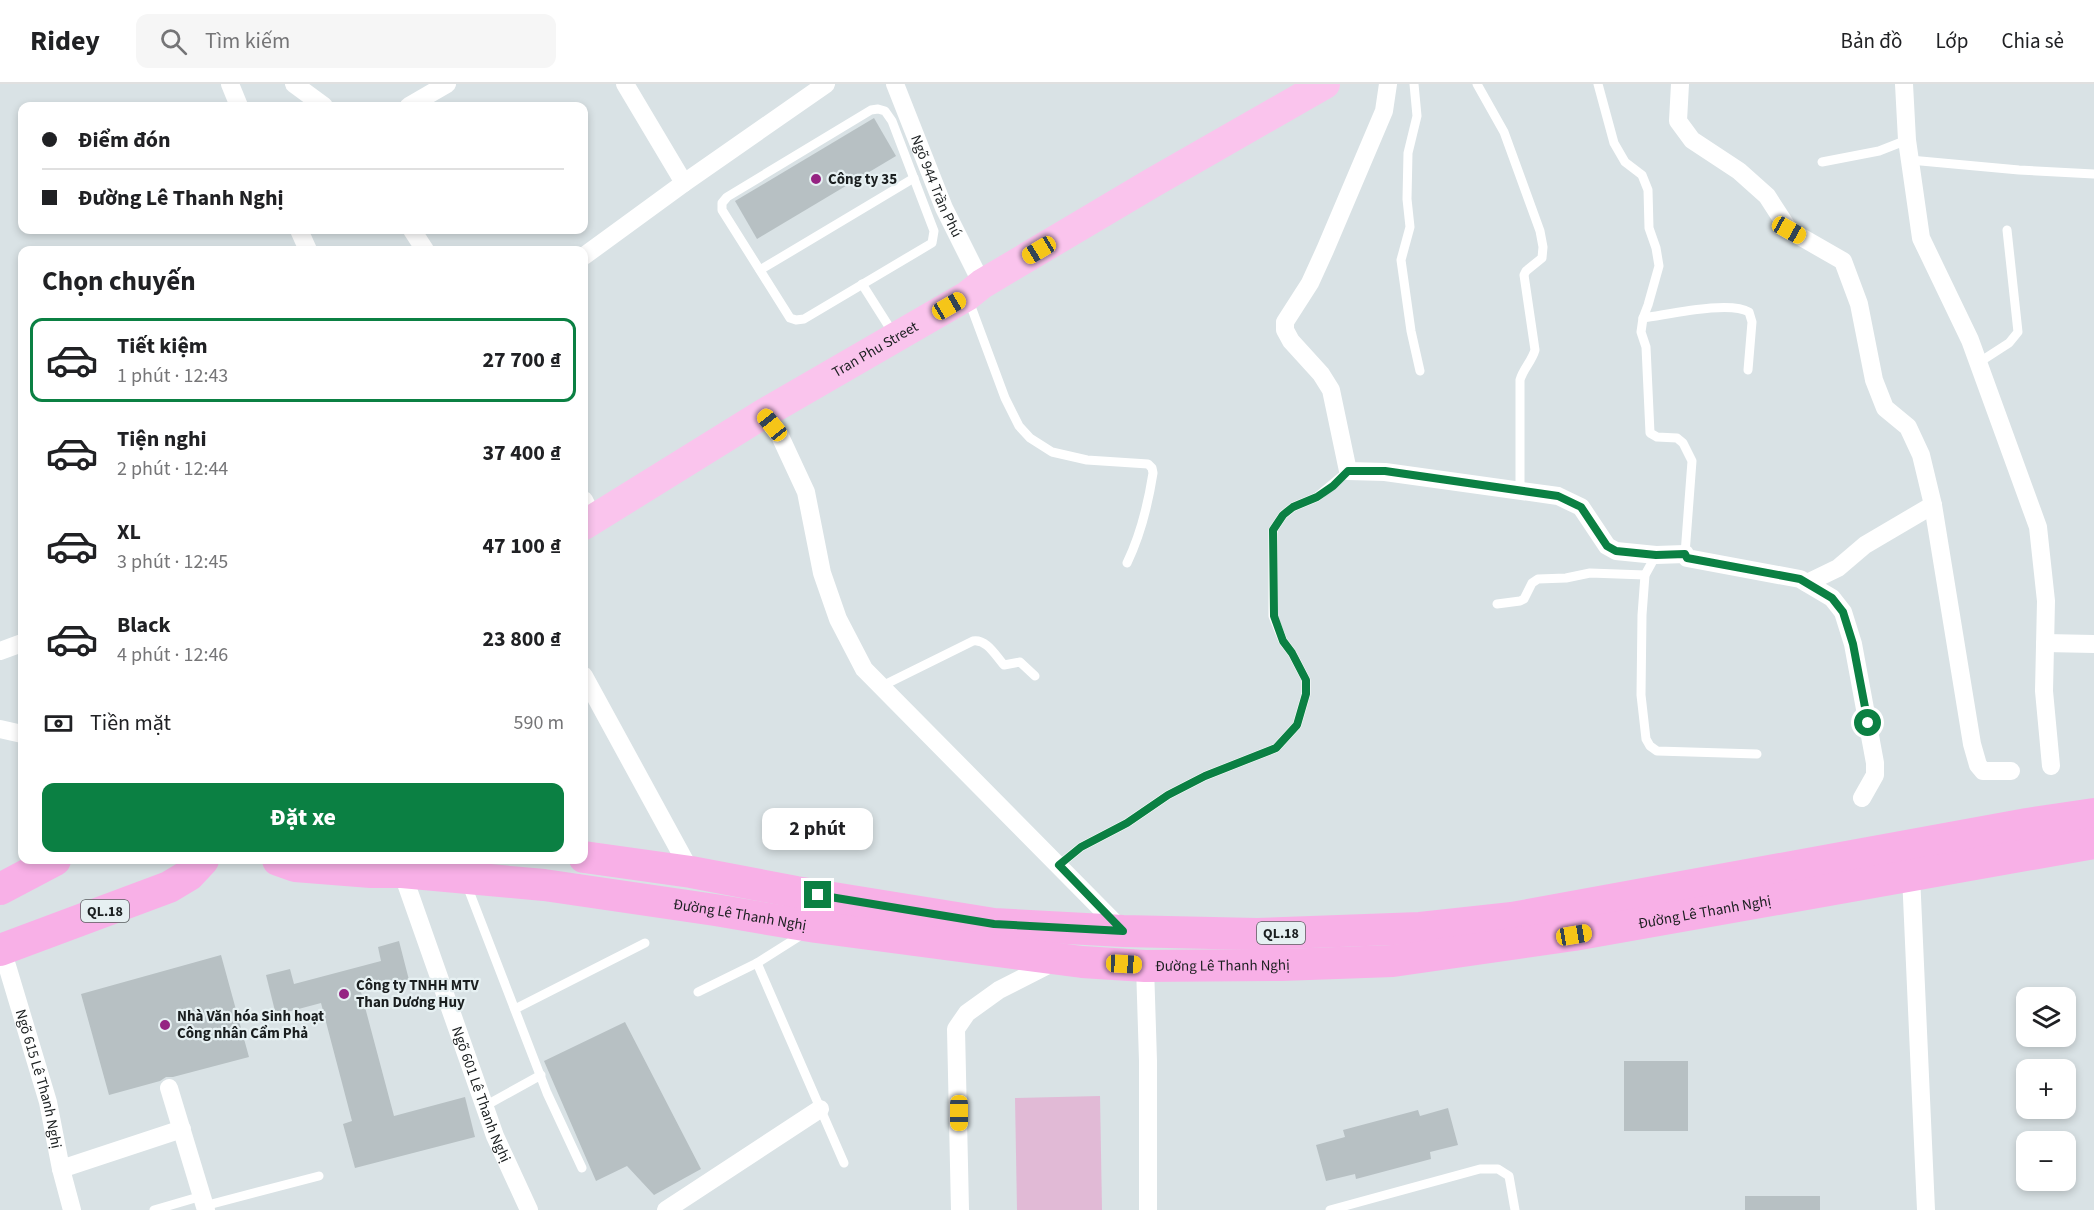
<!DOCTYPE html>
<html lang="vi">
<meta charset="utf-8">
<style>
:root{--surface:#fff;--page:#f6f6f6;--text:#202124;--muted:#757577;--line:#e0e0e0;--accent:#0b8043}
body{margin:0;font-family:"Source Sans 3",sans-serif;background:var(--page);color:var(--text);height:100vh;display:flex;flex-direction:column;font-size:22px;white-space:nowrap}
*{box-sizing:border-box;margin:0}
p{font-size:20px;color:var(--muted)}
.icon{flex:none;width:33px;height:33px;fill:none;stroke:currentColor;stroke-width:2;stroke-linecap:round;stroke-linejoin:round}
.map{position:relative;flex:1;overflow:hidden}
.drawer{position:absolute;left:18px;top:162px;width:570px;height:618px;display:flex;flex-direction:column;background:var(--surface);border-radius:12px;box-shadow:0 3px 9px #0003}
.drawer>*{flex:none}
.guide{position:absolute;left:18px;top:18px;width:570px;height:132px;border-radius:12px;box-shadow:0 3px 9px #0003;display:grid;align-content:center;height:132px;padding:0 24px;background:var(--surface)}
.buttons{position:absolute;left:2016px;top:903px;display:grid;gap:12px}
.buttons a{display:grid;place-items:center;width:60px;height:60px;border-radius:12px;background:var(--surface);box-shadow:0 3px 9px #0003;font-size:30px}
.end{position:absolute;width:27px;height:27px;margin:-14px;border:8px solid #0b8043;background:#fff;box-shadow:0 0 0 3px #fff}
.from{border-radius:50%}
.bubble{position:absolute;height:42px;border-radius:12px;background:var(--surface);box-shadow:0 3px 9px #0003;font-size:20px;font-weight:700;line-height:42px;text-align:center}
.car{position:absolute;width:18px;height:36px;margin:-18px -9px;border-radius:8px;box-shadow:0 0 4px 2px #0007;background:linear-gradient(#f5c518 24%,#345 0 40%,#f5c518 0 76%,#345 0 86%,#f5c518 0)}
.guide b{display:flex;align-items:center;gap:21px;height:57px;font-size:22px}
.guide b+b{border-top:2px solid var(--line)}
.guide i{width:15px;height:15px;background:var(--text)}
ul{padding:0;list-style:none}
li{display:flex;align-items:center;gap:18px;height:84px;margin:0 12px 9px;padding:0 12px;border:3px solid transparent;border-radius:12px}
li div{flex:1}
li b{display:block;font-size:22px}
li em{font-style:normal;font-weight:700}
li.current{border-color:var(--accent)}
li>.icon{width:54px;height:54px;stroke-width:1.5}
h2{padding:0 24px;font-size:27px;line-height:72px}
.pay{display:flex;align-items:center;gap:15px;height:66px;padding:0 24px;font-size:22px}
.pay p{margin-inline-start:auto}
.primary-button{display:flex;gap:12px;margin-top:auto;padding:12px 24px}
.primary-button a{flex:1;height:69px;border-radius:12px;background:var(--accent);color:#fff;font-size:24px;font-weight:700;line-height:69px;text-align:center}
header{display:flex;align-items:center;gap:36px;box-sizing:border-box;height:84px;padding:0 30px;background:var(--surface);border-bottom:2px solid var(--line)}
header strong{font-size:28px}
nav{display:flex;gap:33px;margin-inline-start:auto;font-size:21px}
.search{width:420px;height:54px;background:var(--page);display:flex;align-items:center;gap:15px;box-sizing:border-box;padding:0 21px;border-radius:12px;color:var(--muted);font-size:22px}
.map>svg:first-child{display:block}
.green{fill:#e1bad6}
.building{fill:#b7c0c3}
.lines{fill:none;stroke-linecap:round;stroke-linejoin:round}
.service{stroke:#fff;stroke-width:9}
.minor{stroke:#fff;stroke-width:18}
.primary{stroke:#fac4ed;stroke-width:30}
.trunk{stroke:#f8b0e7;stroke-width:32}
.route{stroke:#0b8043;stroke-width:8}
.poi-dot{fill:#952382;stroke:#e6f0f2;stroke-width:2}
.labels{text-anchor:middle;stroke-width:4.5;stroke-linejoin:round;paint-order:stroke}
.shield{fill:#e6f0f2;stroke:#585e5f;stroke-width:1.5}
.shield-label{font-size:14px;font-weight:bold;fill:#1b1f20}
.poi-label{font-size:15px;font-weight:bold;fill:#1b1f20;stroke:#e6f0f2;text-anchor:start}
.street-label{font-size:15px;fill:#1b1f20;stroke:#e6f0f2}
</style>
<header>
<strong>Ridey</strong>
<div class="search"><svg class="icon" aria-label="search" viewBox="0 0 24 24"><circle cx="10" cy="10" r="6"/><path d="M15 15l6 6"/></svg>Tìm kiếm</div>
<nav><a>Bản đồ</a><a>Lớp</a><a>Chia sẻ</a></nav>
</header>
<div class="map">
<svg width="2094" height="1126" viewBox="0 0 2094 1126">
<rect width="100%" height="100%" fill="#d9e2e5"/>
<!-- green -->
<path class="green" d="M1100 1012 1102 1126H1017L1015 1014Z"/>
<!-- building -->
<g class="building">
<path d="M874 34 896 72 757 155 735 117Z"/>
<path d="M399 857 409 896 361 908 394 1032 465 1013 475 1053 355 1084 343 1040 352 1037 321 919 276 931 266 891 290 885 294 900 381 877 378 863Z"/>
<path d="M221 871 249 973 173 993H166L160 997 109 1011 81 910Z"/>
<path d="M625 938 701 1085 654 1111 627 1082 596 1097 544 977Z"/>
<rect x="1624" y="977" width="64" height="70"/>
<path d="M1448 1024 1458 1061 1430 1068 1431 1075 1356 1095 1355 1090 1326 1097 1316 1061 1345 1053 1343 1046 1418 1026 1420 1032Z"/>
<rect x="1745" y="1112" width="75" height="14"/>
</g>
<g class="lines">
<!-- service -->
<g class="service">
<path d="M1414 0 1417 32 1408 69 1407 115 1410 143 1401 176 1411 247 1420 287"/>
<path d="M1477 0 1504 48 1540 147 1543 163 1542 174 1526 187 1524 191 1535 266C1532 277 1523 285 1520 296V407"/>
<path d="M1598 0 1614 59 1625 78 1642 91 1648 106 1649 144 1656 164 1659 182 1648 221 1643 234 1641 248 1646 263 1650 349 1657 353 1677 354 1683 359 1692 377 1685 470"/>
<path d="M878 25 885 27 892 37 934 147 932 159 804 235 796 236 790 234 722 126V119L727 113 871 26Z"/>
<path d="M1910 76 2019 86 2094 90"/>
<path d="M1822 78 1879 67 1907 56"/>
<path d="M760 186 914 94"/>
<path d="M862 200 893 249"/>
<path d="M969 217 1005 314 1019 342 1030 354 1052 368 1087 376 1148 380 1152 384 1153 389C1148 421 1141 450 1127 479"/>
<path d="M1643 234C1667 231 1729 216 1749 228L1752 238 1748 286"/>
<path d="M1978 279 2009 259 2018 248 2007 146"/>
<path d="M1656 471 1645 491 1642 531 1641 611 1646 655 1650 662 1657 667 1757 670"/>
<path d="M1497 520 1520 517 1524 515 1532 499 1538 495 1566 494 1590 489 1645 491"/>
<path d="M882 602 973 557C987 555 995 571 1004 581L1020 578 1035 592"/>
<path d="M1059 781 1081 763 1127 739 1168 711 1205 692 1276 664 1297 641 1306 610V596L1292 569 1283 557 1273 532V446L1283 431 1293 423 1317 413 1348 387"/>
<path d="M466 799 547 1009 582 1084"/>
<path d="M757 879 844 1079"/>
<path d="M698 908 757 879 803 850"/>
<path d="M515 925 645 859"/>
<path d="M485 1022 541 991"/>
<path d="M204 1122 319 1092"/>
<path d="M154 1126 202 1112"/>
<path d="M1330 1126 1480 1085H1498L1509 1092 1515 1126"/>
</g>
<!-- minor -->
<g class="minor">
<path d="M230 0 239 22"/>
<path d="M294 0 324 22"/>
<path d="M625 0 684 99"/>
<path id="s1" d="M895 0 944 124 982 200"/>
<path d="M1388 0 1384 27 1325 166 1310 199 1285 238V246L1291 257 1321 290 1331 306 1348 387 1385 388 1558 412 1581 423 1607 462 1616 467 1656 471 1685 470 1687 474 1800 495 1832 514 1843 528 1853 560 1875 679V691L1862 714"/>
<path d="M1680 0 1678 37 1692 56 1739 87 1767 112 1789 146 1843 177 1859 220 1874 296 1885 324 1908 343 1921 371 1933 421 1972 660 1978 681 1983 687H2011"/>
<path d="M1904 0 1907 56 1921 154 1970 256 2038 443 2046 517 2044 607 2051 682"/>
<path d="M409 22 447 0"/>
<path d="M299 146 308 166"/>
<path d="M412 146 425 166"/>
<path d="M584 172 684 99 826 0"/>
<path d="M763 330 780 352 806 408 822 489 838 535 864 585 1123 847"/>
<path d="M584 416 593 434"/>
<path d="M1807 499 1838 484 1865 461 1933 421"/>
<path d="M2045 559 2094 560"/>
<path d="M0 567 22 559"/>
<path d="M584 592 691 788"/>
<path d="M0 645 22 650"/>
<path id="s2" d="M402 788 495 1052 529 1126"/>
<path d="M1911 791 1926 1126"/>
<path id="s3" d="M2 865 48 1018 61 1085 72 1126"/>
<path d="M1145 882 1148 977V1126"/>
<path d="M169 1004 206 1126"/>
<path d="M61 1085 182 1045"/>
<path d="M666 1126 820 1025"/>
<path d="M960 1126 956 945 967 929 999 906 1056 877"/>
</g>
<!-- primary -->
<path class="primary" id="s4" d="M584 441 763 330 967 212 982 200 1152 99 1325 0"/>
<!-- trunk -->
<g class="trunk">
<path d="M584 773 691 788 796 808 994 840 1123 847 1257 850 1420 844 1512 834 2027 740 2094 730"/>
<path id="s5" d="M278 776 295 782 371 788H402L544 801 715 826 816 843 1082 878 1145 882 1281 881 1393 877 1574 851 2094 759"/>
<path d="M0 805 55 776"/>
<path d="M0 866 169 803 189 791 203 776"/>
</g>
</g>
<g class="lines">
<!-- route -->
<path class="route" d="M818 811 994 840 1123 847 1059 781 1081 763 1127 739 1168 711 1205 692 1276 664 1297 641 1306 610V596L1292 569 1283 557 1274 532 1273 446 1283 431 1293 423 1317 413 1333 402 1348 387H1385L1558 412 1581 423 1607 462 1616 467 1656 471 1685 470 1687 474 1800 495 1832 514 1843 528 1853 560 1868 639"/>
</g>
<!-- markers -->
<g class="poi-dot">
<circle cx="816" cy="95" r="6"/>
<circle cx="344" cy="910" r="6"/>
<circle cx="165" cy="941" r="6"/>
</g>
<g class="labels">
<!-- shield labels -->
<g class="shield">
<rect x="81" y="816" width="48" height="22" rx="4.5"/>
<rect x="1257" y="838" width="48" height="22" rx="4.5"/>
</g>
<g class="shield-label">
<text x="105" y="832">QL.18</text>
<text x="1281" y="854">QL.18</text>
</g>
<!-- poi labels -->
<g class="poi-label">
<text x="828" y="100">Công ty 35</text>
<text x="356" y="906">Công ty TNHH MTV<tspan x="356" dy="17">Than Dương Huy</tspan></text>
<text x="177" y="937">Nhà Văn hóa Sinh hoạt<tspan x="177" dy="17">Công nhân Cẩm Phả</tspan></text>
</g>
<!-- street labels -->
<g class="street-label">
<text dy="5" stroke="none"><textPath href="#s1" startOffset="110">Ngõ 944 Trần Phú</textPath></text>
<text dy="5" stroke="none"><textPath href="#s4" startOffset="340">Tran Phu Street</textPath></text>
<text dy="5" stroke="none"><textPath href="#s5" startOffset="1438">Đường Lê Thanh Nghị</textPath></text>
<text dy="5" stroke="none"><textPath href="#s5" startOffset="466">Đường Lê Thanh Nghị</textPath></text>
<text dy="5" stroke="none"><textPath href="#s5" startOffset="952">Đường Lê Thanh Nghị</textPath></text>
<text dy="5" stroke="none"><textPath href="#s3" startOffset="135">Ngõ 615 Lê Thanh Nghị</textPath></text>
<text dy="5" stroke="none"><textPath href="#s2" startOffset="236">Ngõ 601 Lê Thanh Nghị</textPath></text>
</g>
</g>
</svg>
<div class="buttons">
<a><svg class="icon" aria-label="layers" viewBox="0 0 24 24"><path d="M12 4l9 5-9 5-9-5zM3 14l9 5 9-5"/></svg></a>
<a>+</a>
<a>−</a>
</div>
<i class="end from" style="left:1868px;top:639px"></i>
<i class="end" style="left:818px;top:811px"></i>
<div class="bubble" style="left:762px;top:724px;width:111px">2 phút</div>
<i class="car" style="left:1789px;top:146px;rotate:119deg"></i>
<i class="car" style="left:1039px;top:166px;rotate:239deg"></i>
<i class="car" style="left:949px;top:222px;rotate:60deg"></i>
<i class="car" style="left:772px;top:341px;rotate:321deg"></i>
<i class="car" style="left:1574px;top:851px;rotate:80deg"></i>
<i class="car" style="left:1124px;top:880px;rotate:93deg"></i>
<i class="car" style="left:959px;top:1029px;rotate:180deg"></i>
<div class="guide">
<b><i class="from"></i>Điểm đón</b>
<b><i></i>Đường Lê Thanh Nghị</b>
</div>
<section class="drawer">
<h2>Chọn chuyến</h2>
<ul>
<li class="current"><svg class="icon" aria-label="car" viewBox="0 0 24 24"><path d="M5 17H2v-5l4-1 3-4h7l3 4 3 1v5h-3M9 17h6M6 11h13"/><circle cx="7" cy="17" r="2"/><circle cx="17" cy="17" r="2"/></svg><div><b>Tiết kiệm</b><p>1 phút · 12:43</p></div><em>27 700 ₫</em></li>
<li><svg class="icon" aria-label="car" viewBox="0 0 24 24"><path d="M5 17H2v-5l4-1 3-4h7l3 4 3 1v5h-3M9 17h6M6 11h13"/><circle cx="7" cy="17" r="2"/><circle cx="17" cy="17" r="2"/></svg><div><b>Tiện nghi</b><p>2 phút · 12:44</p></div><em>37 400 ₫</em></li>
<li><svg class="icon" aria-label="car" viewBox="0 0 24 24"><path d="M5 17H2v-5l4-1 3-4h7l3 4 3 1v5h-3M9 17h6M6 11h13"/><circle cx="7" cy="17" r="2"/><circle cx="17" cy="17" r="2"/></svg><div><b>XL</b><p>3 phút · 12:45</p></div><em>47 100 ₫</em></li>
<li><svg class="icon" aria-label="car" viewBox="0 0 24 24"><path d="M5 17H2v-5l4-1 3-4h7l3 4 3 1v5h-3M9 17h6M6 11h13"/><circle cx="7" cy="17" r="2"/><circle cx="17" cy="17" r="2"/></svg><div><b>Black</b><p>4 phút · 12:46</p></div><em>23 800 ₫</em></li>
</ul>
<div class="pay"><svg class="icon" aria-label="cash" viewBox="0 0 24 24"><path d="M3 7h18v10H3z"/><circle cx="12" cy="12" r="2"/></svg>Tiền mặt<p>590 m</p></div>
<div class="primary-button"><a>Đặt xe</a></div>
</section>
</div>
